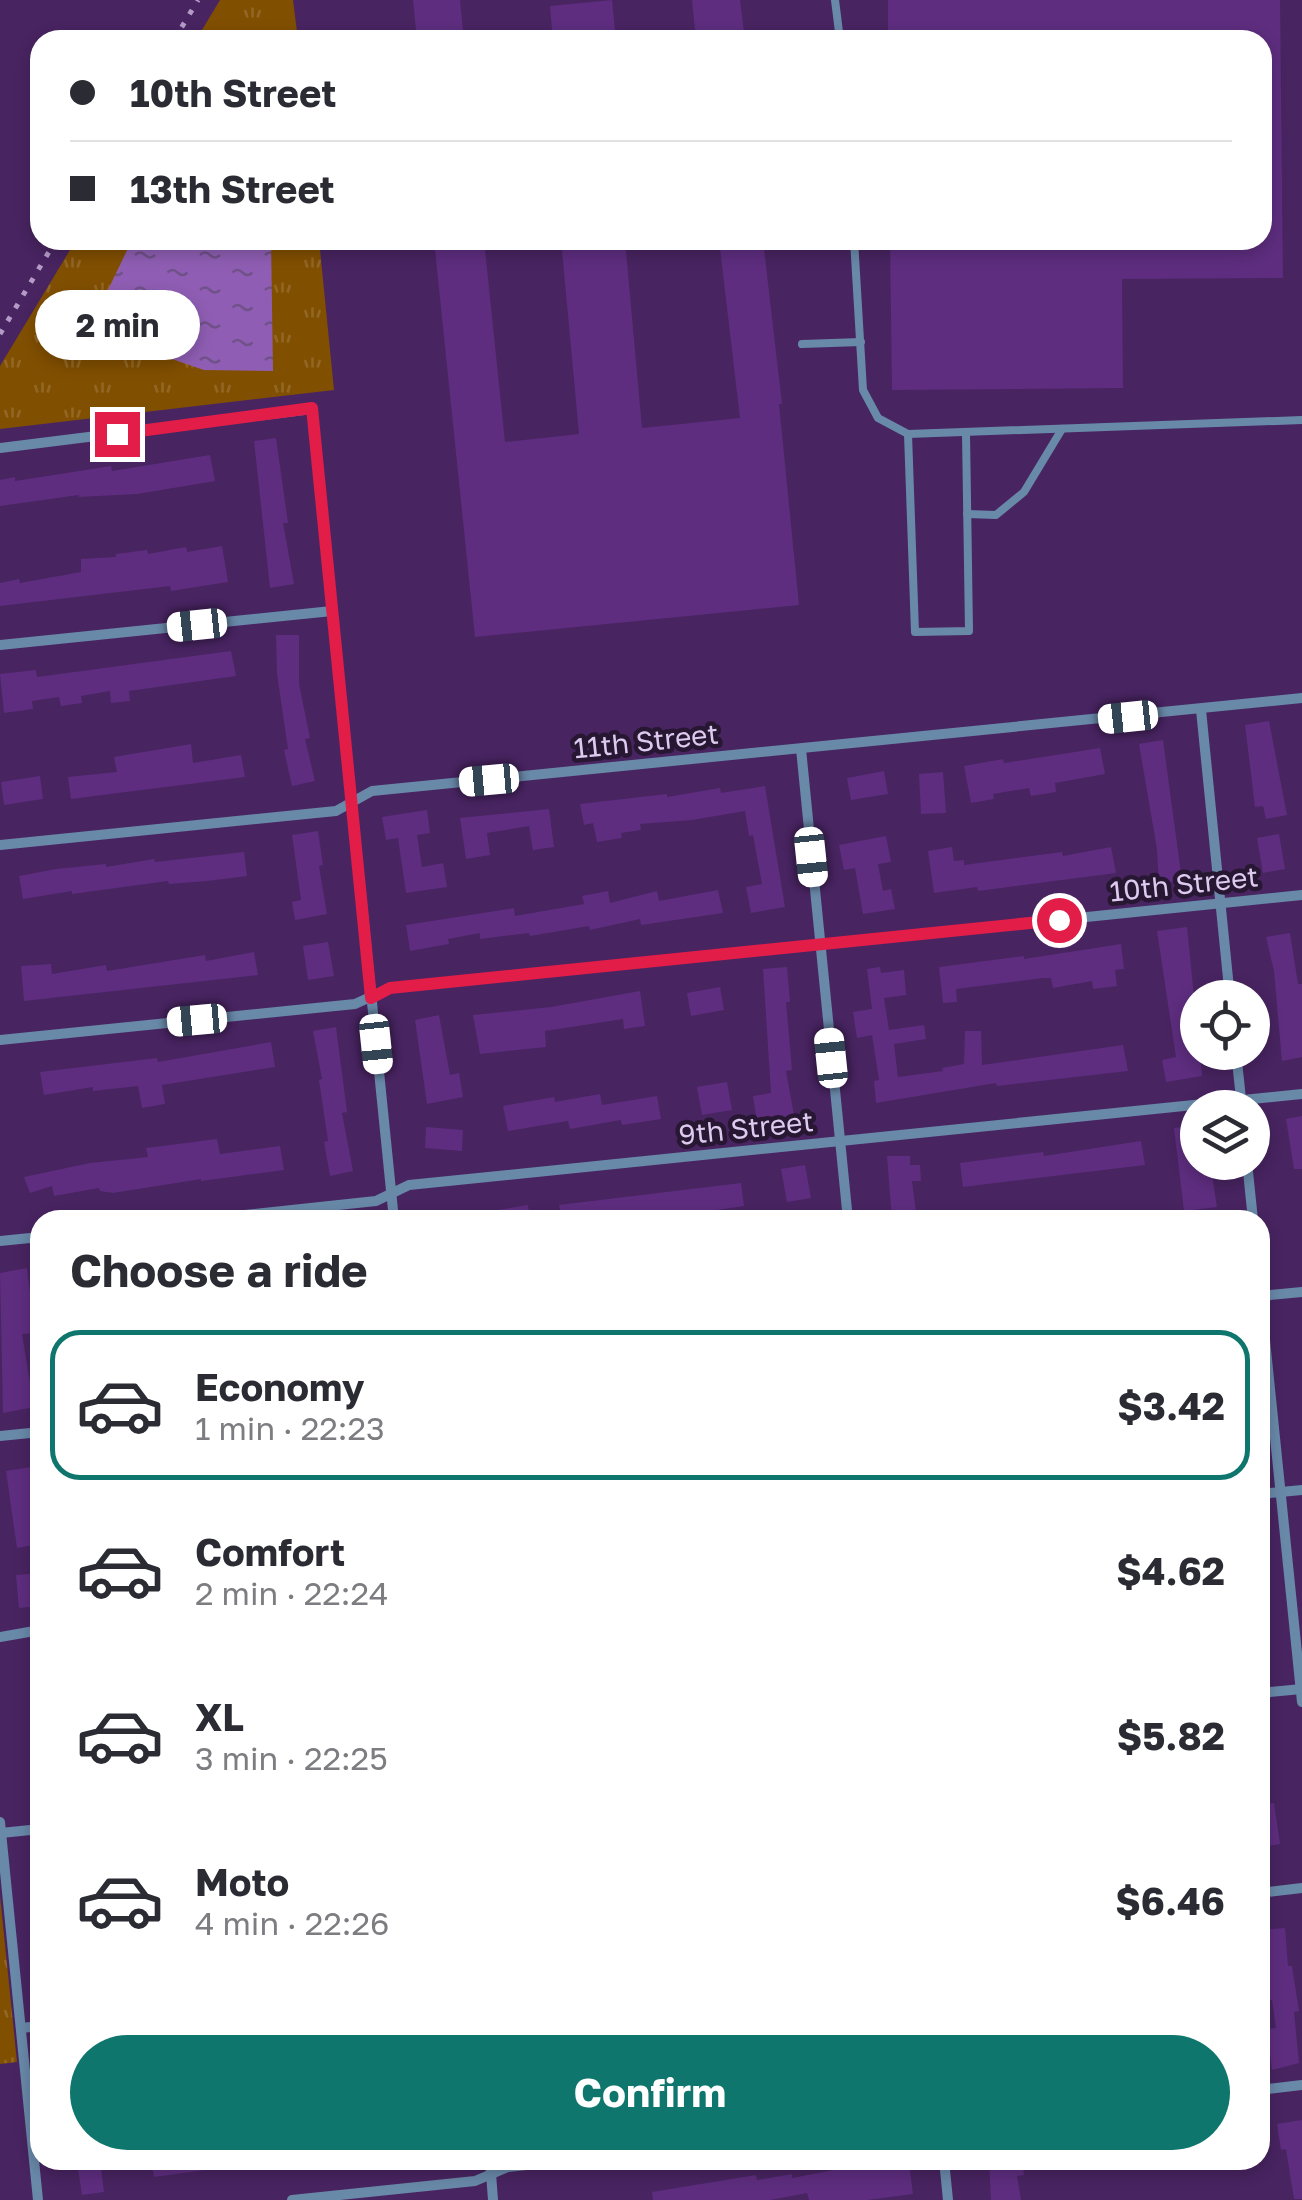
<!DOCTYPE html>
<meta charset="utf-8">
<style>
:root{--surface:#fff;--page:#f2f2f3;--text:#2b2b33;--muted:#7c7c81;--line:#e1e1e2;--accent:#0f766e}
body{margin:0;font-family:"Golos Text",sans-serif;background:var(--page);color:var(--text);height:100vh;display:flex;flex-direction:column;font-size:38px;white-space:nowrap}
*{box-sizing:border-box;margin:0}
p{font-size:32px;color:var(--muted)}
.icon{flex:none;width:55px;height:55px;fill:none;stroke:currentColor;stroke-width:2;stroke-linecap:round;stroke-linejoin:round}
.map{position:relative;flex:1;overflow:hidden}
.sheet{position:absolute;left:30px;top:1210px;width:1240px;height:960px;display:flex;flex-direction:column;background:var(--surface);border-radius:30px;box-shadow:0 5px 15px #0003}
.sheet>*{flex:none}
.hud{position:absolute;left:30px;top:30px;width:1242px;height:220px;border-radius:30px;box-shadow:0 5px 15px #0003;display:grid;align-content:center;height:220px;padding:0 40px;background:var(--surface)}
.controls{position:absolute;left:1180px;top:980px;display:grid;gap:20px}
.controls a{display:grid;place-items:center;width:90px;height:90px;border-radius:50%;background:var(--surface);box-shadow:0 5px 15px #0003;font-size:50px}
.end{position:absolute;width:45px;height:45px;margin:-22px;border:12px solid #e11d48;background:#fff;box-shadow:0 0 0 5px #fff}
.from{border-radius:50%}
.bubble{position:absolute;height:70px;border-radius:35px;background:var(--surface);box-shadow:0 5px 15px #0003;font-size:32px;font-weight:700;line-height:70px;text-align:center}
.car{position:absolute;width:30px;height:60px;margin:-30px -15px;border-radius:12px;box-shadow:0 0 8px 2px #0007;background:linear-gradient(#fff 24%,#345 0 40%,#fff 0 76%,#345 0 86%,#fff 0)}
.hud b{display:flex;align-items:center;gap:35px;height:95px;font-size:38px}
.hud b+b{border-top:2px solid var(--line)}
.hud i{width:25px;height:25px;background:var(--text)}
ul{padding:0;list-style:none}
li{display:flex;align-items:center;gap:30px;height:150px;margin:0 20px 15px;padding:0 20px;border:5px solid transparent;border-radius:30px}
li div{flex:1}
li b{display:block;font-size:38px}
li em{font-style:normal;font-weight:700}
li.current{border-color:var(--accent)}
li>.icon{width:90px;height:90px;stroke-width:1.5}
h2{padding:0 40px;font-size:45px;line-height:120px}
.button{display:flex;gap:20px;margin-top:auto;padding:20px 40px}
.button a{flex:1;height:115px;border-radius:60px;background:var(--accent);color:#fff;font-size:40px;font-weight:700;line-height:115px;text-align:center}
.map>svg:first-child{display:block}
.grass{fill:url(#grass-tufts)}
.water{fill:url(#water-ripples)}
.building{fill:#5e2d7f}
.lines{fill:none;stroke-linecap:round;stroke-linejoin:round}
.service{stroke:#6989a9;stroke-width:8}
.minor{stroke:#6989a9;stroke-width:10}
.rail{stroke:#b49bc7;stroke-width:5;stroke-dasharray:5 10;stroke-linecap:butt}
.route{stroke:#e11d48;stroke-width:12}
.labels{text-anchor:middle;stroke-width:9;stroke-linejoin:round;paint-order:stroke}
.street-label{font-size:28px;fill:#decaef;stroke:#271732}
</style>
<div class="map">
<svg width="1302" height="2200" viewBox="0 0 1302 2200">
<defs>
<pattern id="grass-tufts" width="24" height="20" patternUnits="userSpaceOnUse" patternTransform="scale(2.5)"><rect width="24" height="20" fill="#814f00"/><path d="M3 7l-1-3M5 7V3M7 7l1-3M15 17l-1-3M17 17v-4M19 17l1-3" fill="none" stroke="#926726"/></pattern>
<pattern id="water-ripples" width="26" height="14" patternUnits="userSpaceOnUse" patternTransform="scale(2.5)"><rect width="26" height="14" fill="#8f5eb4"/><path d="M2 4q2-2 4 0t4 0M15 11q2-2 4 0t4 0" fill="none" stroke="#715189"/></pattern>
</defs>
<rect width="100%" height="100%" fill="#482461"/>
<!-- grass -->
<g class="grass">
<path d="M220 0H293L298 40H196Z"/>
<path d="M76 240H319L334 390 0 429V366Z"/>
<path d="M0 1896 17 2062 0 2064Z"/>
</g>
<!-- water -->
<path class="water" d="M132 240H271L273 371 204 370 113 339 106 294Z"/>
<!-- building -->
<g class="building">
<path d="M413 0H460L464 40H417Z"/>
<path d="M612 0 616 40H553L550 6Z"/>
<path d="M692 0H740L745 40H696Z"/>
<path d="M888 0H1280L1283 278 1122 279 1123 388 892 390 890 240H1262V40H888Z"/>
<path d="M434 240H484L505 442 579 434 561 240H625L642 428 740 418 719 240H763L782 404H779L799 605 475 637Z"/>
<path d="M276 438 288 523H283L294 584 270 588 254 441Z"/>
<path d="M210 455 215 481 137 494 79 497V495L0 506V480L15 477V481L111 466 112 471Z"/>
<path d="M222 546 228 582 171 591 170 586 0 606V583L19 579 20 583 81 572V559L116 557V554L147 550 148 554 186 547 187 552Z"/>
<path d="M276 635H299V684L310 738 305 739 315 781 292 786 284 750 288 749 277 674Z"/>
<path d="M231 651 236 676 129 691 130 701 111 703 110 691 81 696 82 703 61 706 59 697 32 701 33 709 4 713 0 674 36 670 37 677Z"/>
<path d="M1269 721 1287 815 1266 819 1263 806 1255 807 1245 725Z"/>
<path d="M1163 740 1182 881 1159 883 1157 849 1139 744Z"/>
<path d="M191 744 193 763 241 755 245 777 71 799 68 777 117 772 114 757Z"/>
<path d="M1100 748 1105 774 1055 783 1056 792 1031 796 1029 788 993 794 994 799 971 803 964 766 1003 759 1004 763Z"/>
<path d="M884 771 888 794 851 800 847 778Z"/>
<path d="M943 772 946 813 921 814 919 774Z"/>
<path d="M40 776 43 799 4 805 1 782Z"/>
<path d="M765 786 785 907 751 913 746 887 762 884 753 835 749 836 745 811 692 820 640 824 641 830 621 833 622 838 597 842 593 823 584 825 580 804 667 794V797L720 788 721 793Z"/>
<path d="M549 809 554 847 533 850 529 826 487 833 490 855 466 859 460 818Z"/>
<path d="M427 810 430 833 417 835 422 867 443 863 447 887 406 893 398 838 386 840 382 817Z"/>
<path d="M318 831 323 865 319 866 327 914 295 920 292 902 301 900 292 835Z"/>
<path d="M1279 834 1285 869 1263 873 1257 838Z"/>
<path d="M886 836 891 862 878 864 883 891 891 889 895 909 863 914 855 868 844 870 839 845Z"/>
<path d="M952 847 954 861 964 860V865L1062 852 1063 856 1111 847 1116 873 978 891 977 887 934 893 928 851Z"/>
<path d="M244 852 247 876 207 881 169 884 168 881 72 894V891L23 899 19 876 56 869 106 864V867L154 859 155 862Z"/>
<path d="M718 890 723 913 641 925 640 919 590 930 589 926 530 936 529 933 480 939V933L448 939 449 944 410 951 406 925 514 908 515 916 584 904 582 896 608 891 610 903 657 891 659 901Z"/>
<path d="M1187 927 1202 1076 1166 1082 1162 1060 1176 1057 1157 931Z"/>
<path d="M1290 933 1298 984H1302V1057L1282 1061 1274 971 1266 937Z"/>
<path d="M328 942 334 976 308 980 303 946Z"/>
<path d="M1121 944 1124 969 1115 970 1117 986 1093 989 1092 981 1053 988 1051 978H1043L956 989 957 1002 943 1003 939 967 1024 956V959Z"/>
<path d="M254 952 258 975 24 1001 21 966 51 964 52 974 106 965 107 971 205 955 206 961Z"/>
<path d="M787 967 790 1002H786L792 1070 786 1071 794 1115 757 1122 753 1096 771 1093 763 969Z"/>
<path d="M880 967 881 973 904 970 906 995 884 998 889 1030 924 1025 926 1039 894 1044 898 1077 943 1071 942 1068 964 1064 965 1031H981L982 1065 1123 1045 1128 1071 997 1086 996 1083 876 1103 874 1081 879 1080 872 1035 857 1038 853 1012 872 1009 867 969Z"/>
<path d="M720 987 724 1010 691 1016 687 993Z"/>
<path d="M640 991 645 1026 624 1029 623 1019 545 1031 546 1047 480 1054 473 1015 551 1007Z"/>
<path d="M439 1015 450 1075 459 1073 463 1097 427 1104 415 1020Z"/>
<path d="M336 1027 347 1112 342 1113 353 1171 330 1176 324 1142 328 1141 319 1080 322 1079 313 1031Z"/>
<path d="M271 1042 275 1067 162 1085 165 1104 142 1108 138 1086 93 1091V1087L44 1095 40 1072 157 1058 158 1062Z"/>
<path d="M727 1082 732 1110 702 1115 697 1087Z"/>
<path d="M600 1094 602 1105 657 1096 661 1119 622 1125 621 1120 570 1129 568 1121 508 1131 503 1106 554 1097 555 1102Z"/>
<path d="M1302 1116V1169H1294L1286 1119Z"/>
<path d="M1198 1125V1162H1210L1217 1207 1184 1211 1174 1128Z"/>
<path d="M426 1127 463 1130 462 1151 425 1148Z"/>
<path d="M217 1139 220 1154 280 1146 284 1170 201 1181V1179L113 1193 100 1191 99 1188 54 1196 52 1186 30 1193 24 1177 90 1163 148 1157 146 1148Z"/>
<path d="M1141 1141 1145 1165 963 1187 960 1163 1043 1152 1044 1156Z"/>
<path d="M887 1156H910V1165H920L921 1181H912L917 1220H892Z"/>
<path d="M805 1165 811 1198 787 1202 781 1169Z"/>
<path d="M741 1183 744 1206 651 1220H612V1216L562 1220 559 1205Z"/>
<path d="M528 1205 530 1220H486L485 1212Z"/>
<path d="M27 1268 35 1333 22 1334 30 1383 36 1382 40 1406 3 1413 0 1273Z"/>
<path d="M31 1467 40 1518V1544L17 1548 6 1471Z"/>
<path d="M40 1573V1606L19 1608 16 1575Z"/>
<path d="M1274 1803 1280 1844 1260 1847V1805Z"/>
<path d="M1285 1928 1288 1966H1292L1299 2011 1294 2012 1299 2063 1272 2070 1267 2029 1276 2028 1272 2000 1260 2002V1930Z"/>
<path d="M1302 2120V2199H1294L1286 2149 1281 2150 1277 2124Z"/>
<path d="M100 2160 104 2192 82 2195 77 2162Z"/>
<path d="M151 2160H212L213 2169 154 2177Z"/>
<path d="M989 2160H1022L1024 2175 1017 2176 1021 2200H991Z"/>
<path d="M909 2164 913 2194 867 2200H809L807 2193 770 2200H653L652 2192 756 2175 757 2180 792 2174V2178L850 2167Z"/>
</g>
<g class="lines">
<!-- service -->
<g class="service">
<path d="M835 0 840 40"/>
<path d="M854 240 863 390 878 418 908 434 1302 420"/>
<path d="M802 344 861 342"/>
<path d="M908 434 915 632 969 631 966 433"/>
<path d="M967 514 996 515 1024 492 1062 429"/>
</g>
<!-- minor -->
<g class="minor">
<path d="M0 448 312 409 394 1220"/>
<path d="M0 645 332 611"/>
<path d="M1201 710 1230 998"/>
<path d="M801 749 848 1220"/>
<path d="M0 845 336 811 372 791 1302 698"/>
<path d="M0 1040 355 1004 390 988 1302 895"/>
<path d="M1236 1052 1242 1108"/>
<path d="M1247 1162 1253 1220"/>
<path d="M197 1220 376 1201 409 1185 1302 1094"/>
<path d="M0 1241 40 1237"/>
<path d="M1260 1291 1302 1702"/>
<path d="M1260 1296 1302 1292"/>
<path d="M0 1436 40 1432"/>
<path d="M1260 1494 1302 1490"/>
<path d="M0 1637 40 1630"/>
<path d="M1260 1693 1302 1689"/>
<path d="M0 1822 38 2200"/>
<path d="M1 1833 40 1829"/>
<path d="M1260 1893 1302 1888"/>
<path d="M21 2028 40 2026"/>
<path d="M1260 2090 1302 2085"/>
<path d="M490 2160 493 2200"/>
<path d="M944 2160 948 2200"/>
<path d="M292 2200 475 2181 508 2167 572 2160"/>
</g>
<!-- rail -->
<g class="rail">
<path d="M174 40 198 0"/>
<path d="M0 334 56 240"/>
</g>
</g>
<g class="lines">
<!-- route -->
<path class="route" d="M117 434 312 408 371 998 390 988 1059 920"/>
</g>
<g class="labels">
<!-- street labels -->
<g class="street-label">
<text transform="translate(646 741) rotate(-6)" y="10">11th Street</text>
<text transform="translate(1184 884) rotate(-6)" y="10">10th Street</text>
<text transform="translate(746 1128) rotate(-6)" y="10">9th Street</text>
</g>
</g>
</svg>
<div class="controls">
<a><svg class="icon" aria-label="locate" viewBox="0 0 24 24"><circle cx="12" cy="12" r="6"/><path d="M12 2v4M12 18v4M2 12h4M18 12h4"/></svg></a>
<a><svg class="icon" aria-label="layers" viewBox="0 0 24 24"><path d="M12 4l9 5-9 5-9-5zM3 14l9 5 9-5"/></svg></a>
</div>
<i class="end from" style="left:1059px;top:920px"></i>
<i class="end" style="left:117px;top:434px"></i>
<div class="bubble" style="left:35px;top:290px;width:165px">2 min</div>
<i class="car" style="left:197px;top:625px;rotate:264deg"></i>
<i class="car" style="left:1128px;top:717px;rotate:264deg"></i>
<i class="car" style="left:489px;top:780px;rotate:265deg"></i>
<i class="car" style="left:811px;top:857px;rotate:174deg"></i>
<i class="car" style="left:197px;top:1020px;rotate:265deg"></i>
<i class="car" style="left:376px;top:1044px;rotate:174deg"></i>
<i class="car" style="left:831px;top:1058px;rotate:354deg"></i>
<div class="hud">
<b><i class="from"></i>10th Street</b>
<b><i></i>13th Street</b>
</div>
<section class="sheet">
<h2>Choose a ride</h2>
<ul>
<li class="current"><svg class="icon" aria-label="car" viewBox="0 0 24 24"><path d="M5 17H2v-5l4-1 3-4h7l3 4 3 1v5h-3M9 17h6M6 11h13"/><circle cx="7" cy="17" r="2"/><circle cx="17" cy="17" r="2"/></svg><div><b>Economy</b><p>1 min · 22:23</p></div><em>$3.42</em></li>
<li><svg class="icon" aria-label="car" viewBox="0 0 24 24"><path d="M5 17H2v-5l4-1 3-4h7l3 4 3 1v5h-3M9 17h6M6 11h13"/><circle cx="7" cy="17" r="2"/><circle cx="17" cy="17" r="2"/></svg><div><b>Comfort</b><p>2 min · 22:24</p></div><em>$4.62</em></li>
<li><svg class="icon" aria-label="car" viewBox="0 0 24 24"><path d="M5 17H2v-5l4-1 3-4h7l3 4 3 1v5h-3M9 17h6M6 11h13"/><circle cx="7" cy="17" r="2"/><circle cx="17" cy="17" r="2"/></svg><div><b>XL</b><p>3 min · 22:25</p></div><em>$5.82</em></li>
<li><svg class="icon" aria-label="car" viewBox="0 0 24 24"><path d="M5 17H2v-5l4-1 3-4h7l3 4 3 1v5h-3M9 17h6M6 11h13"/><circle cx="7" cy="17" r="2"/><circle cx="17" cy="17" r="2"/></svg><div><b>Moto</b><p>4 min · 22:26</p></div><em>$6.46</em></li>
</ul>
<div class="button"><a>Confirm</a></div>
</section>
</div>
